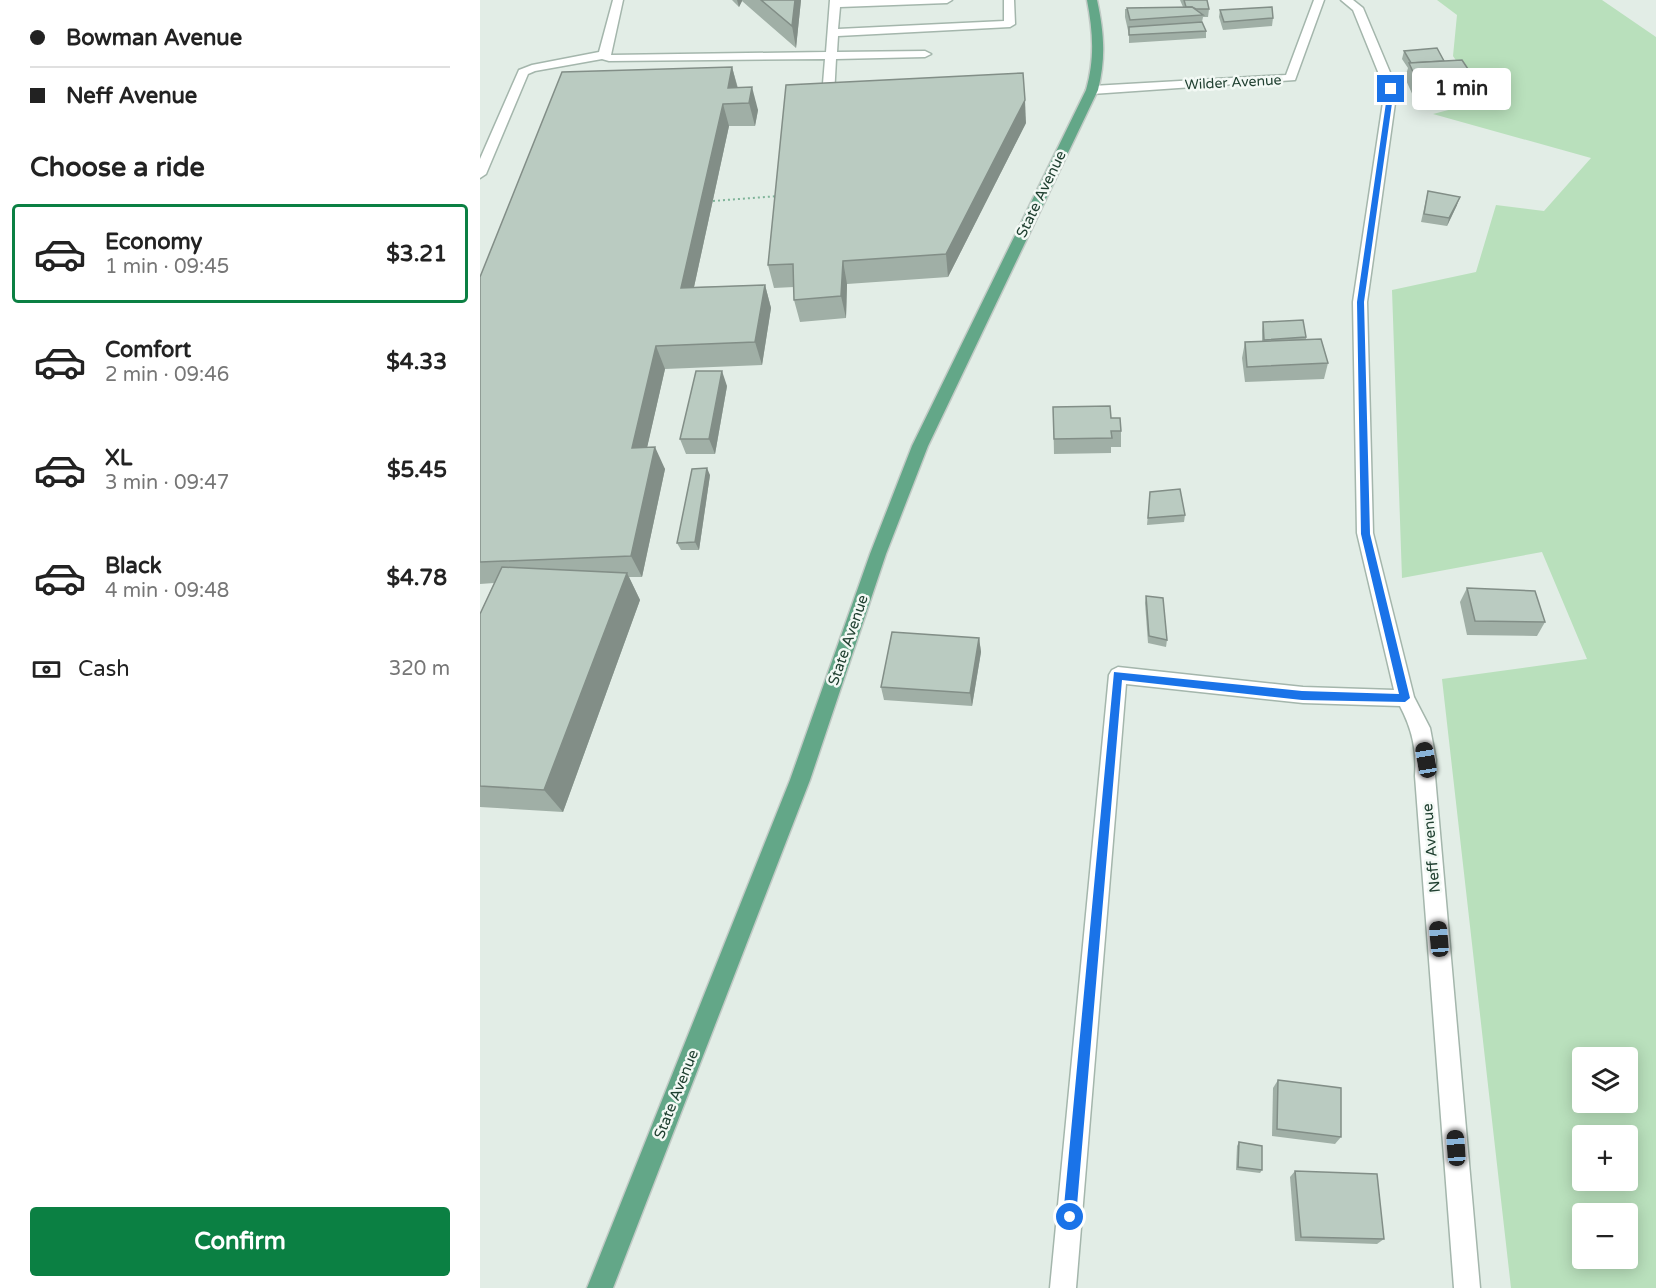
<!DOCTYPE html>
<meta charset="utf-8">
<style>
:root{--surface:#fff;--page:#f2f2f2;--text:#222;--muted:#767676;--line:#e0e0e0;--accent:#0b8043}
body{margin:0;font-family:"Varela Round",sans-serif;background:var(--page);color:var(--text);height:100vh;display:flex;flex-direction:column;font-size:22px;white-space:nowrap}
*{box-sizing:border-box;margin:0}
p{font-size:20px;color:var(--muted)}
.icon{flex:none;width:33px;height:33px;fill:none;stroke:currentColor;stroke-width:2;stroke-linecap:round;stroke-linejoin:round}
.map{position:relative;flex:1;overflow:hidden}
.side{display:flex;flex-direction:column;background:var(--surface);width:480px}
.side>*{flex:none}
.guide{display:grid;align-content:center;height:132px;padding:0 30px;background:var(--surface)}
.tools{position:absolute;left:1092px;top:1047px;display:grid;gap:12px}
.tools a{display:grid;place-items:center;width:66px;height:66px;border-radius:6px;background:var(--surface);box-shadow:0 3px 15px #0003;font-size:30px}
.end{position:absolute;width:27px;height:27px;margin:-14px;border:8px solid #1a73e8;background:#fff;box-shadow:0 0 0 3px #fff}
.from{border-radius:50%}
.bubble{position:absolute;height:42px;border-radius:6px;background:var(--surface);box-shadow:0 3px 15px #0003;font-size:20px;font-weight:700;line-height:42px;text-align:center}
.car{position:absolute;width:18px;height:36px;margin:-18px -9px;border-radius:8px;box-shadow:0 0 4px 2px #0007;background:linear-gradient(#222 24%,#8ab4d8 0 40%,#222 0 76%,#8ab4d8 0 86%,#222 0)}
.guide b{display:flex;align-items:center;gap:21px;height:57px;font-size:22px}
.guide b+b{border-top:2px solid var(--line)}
.guide i{width:15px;height:15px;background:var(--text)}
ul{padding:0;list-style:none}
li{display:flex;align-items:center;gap:18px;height:99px;margin:0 12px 9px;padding:0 18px;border:3px solid transparent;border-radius:6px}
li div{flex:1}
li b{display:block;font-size:22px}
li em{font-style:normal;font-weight:700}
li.current{border-color:var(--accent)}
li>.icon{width:54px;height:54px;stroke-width:1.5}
h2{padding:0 30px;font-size:27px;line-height:72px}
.pay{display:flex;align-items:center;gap:15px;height:66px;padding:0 30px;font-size:22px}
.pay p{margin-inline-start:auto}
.button{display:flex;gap:12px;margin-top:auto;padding:12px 30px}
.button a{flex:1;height:69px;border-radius:6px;background:var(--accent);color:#fff;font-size:24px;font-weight:700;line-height:69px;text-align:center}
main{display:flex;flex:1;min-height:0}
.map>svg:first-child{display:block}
.green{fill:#b9e0bc;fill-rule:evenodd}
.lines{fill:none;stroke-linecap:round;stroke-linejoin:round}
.minor-casing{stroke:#a4b6ac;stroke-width:3}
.major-casing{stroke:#c1cac5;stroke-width:3}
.path{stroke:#7fb499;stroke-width:2;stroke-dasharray:2 3;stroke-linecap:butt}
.minor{fill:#fff;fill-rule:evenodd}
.major{fill:#63a788;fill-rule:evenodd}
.wall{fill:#a0afa6}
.shaded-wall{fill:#828e87}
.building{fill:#bacbc1;stroke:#828e87;stroke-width:1.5}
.route{fill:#1a73e8}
.labels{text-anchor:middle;stroke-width:5;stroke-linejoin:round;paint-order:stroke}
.far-street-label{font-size:14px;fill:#204031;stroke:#f3f9f5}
.street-label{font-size:15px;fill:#204031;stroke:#f3f9f5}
</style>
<main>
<section class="side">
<div class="guide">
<b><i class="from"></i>Bowman Avenue</b>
<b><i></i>Neff Avenue</b>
</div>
<h2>Choose a ride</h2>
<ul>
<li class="current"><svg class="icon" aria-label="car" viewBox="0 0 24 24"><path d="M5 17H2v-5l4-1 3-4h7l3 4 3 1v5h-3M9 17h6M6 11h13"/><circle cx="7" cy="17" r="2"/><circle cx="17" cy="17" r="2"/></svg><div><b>Economy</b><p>1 min · 09:45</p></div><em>$3.21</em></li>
<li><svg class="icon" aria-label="car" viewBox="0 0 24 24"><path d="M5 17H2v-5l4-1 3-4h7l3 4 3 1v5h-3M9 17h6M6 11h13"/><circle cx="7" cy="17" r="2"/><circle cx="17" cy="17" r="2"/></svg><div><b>Comfort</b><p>2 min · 09:46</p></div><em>$4.33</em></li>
<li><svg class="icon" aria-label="car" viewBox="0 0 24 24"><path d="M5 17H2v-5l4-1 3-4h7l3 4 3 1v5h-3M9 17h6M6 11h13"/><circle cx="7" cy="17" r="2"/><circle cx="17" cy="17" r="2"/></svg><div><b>XL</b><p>3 min · 09:47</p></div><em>$5.45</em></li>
<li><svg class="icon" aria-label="car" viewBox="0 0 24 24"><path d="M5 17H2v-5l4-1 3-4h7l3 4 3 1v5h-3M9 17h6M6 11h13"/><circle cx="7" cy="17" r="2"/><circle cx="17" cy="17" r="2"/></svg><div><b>Black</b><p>4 min · 09:48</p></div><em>$4.78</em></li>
</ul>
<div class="pay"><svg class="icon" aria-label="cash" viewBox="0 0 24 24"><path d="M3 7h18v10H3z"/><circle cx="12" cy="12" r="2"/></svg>Cash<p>320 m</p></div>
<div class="button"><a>Confirm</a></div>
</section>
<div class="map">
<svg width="1176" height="1288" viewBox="0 0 1176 1288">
<rect width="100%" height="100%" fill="#e2ede6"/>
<!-- green -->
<path class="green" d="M957 0H1122L1176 37V1288H1031L962 679 1107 659 1062 552 922 578 912 290 996 272 1016 205 1064 211 1111 158 953 114 1003 101 973 56 977 15ZM1102 1058H1148V1102H1102ZM1102 1136H1148V1180H1102ZM1102 1214H1148V1258H1102Z"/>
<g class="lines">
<defs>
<g id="minor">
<path d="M133 0H143L131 55 346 52 350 0H472L467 3 360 7 358 29 524 21V0H534L535 24 530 27 358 36 357 52 445 51 451 54 445 57 356 59 354 96 348 100 342 96 345 59 129 61 122 59 55 71 48 74 6 174 0 178V159L39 70 52 65 119 52Z"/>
<path d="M834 0H844L815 80 612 94 606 90 612 86 806 75Z"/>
<path d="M861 0H873L883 8 917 89 887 302 893 533 934 697 950 728 956 760 955 776 1000 1288H974L935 776C937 750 932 729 920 706L823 703 646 684 596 1288H570L629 675 632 670 638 667 823 687 914 690 877 533 873 302 905 89 873 10Z"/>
</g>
<path id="major" d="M607 0H617C624 32 626 58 618 90L448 446 406 554 330 780 133 1288H107L310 780 390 554 432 446 606 90C615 58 613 32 607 0Z"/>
</defs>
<!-- minor casing -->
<use href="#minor" class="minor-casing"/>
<!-- major casing -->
<use href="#major" class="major-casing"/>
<!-- path -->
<path class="path" d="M233 201 299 196"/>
<!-- minor -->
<use href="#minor" class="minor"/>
<!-- major -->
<use href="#major" class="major"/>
</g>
<!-- wall -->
<g class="wall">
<path d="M252 0H321L316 48 262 1 259 7Z"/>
<path d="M700 0H727L729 9 728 17H723L722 22 726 31V38L649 43V35L645 17V9L703 7Z"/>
<path d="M740 10 793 18 792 26 743 30 739 17Z"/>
<path d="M924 51 964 61 994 78 989 94 934 98 925 78 928 68 922 59Z"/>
<path d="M252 67 258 88 278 110 275 126H249L214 287 285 285 291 308 282 365 185 369 167 447 185 469 162 577H149L160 600 83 812 0 807V614L14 583 0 584V277Z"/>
<path d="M546 123 468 277 367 284 366 318 320 322 314 300V287L294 288 288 265Z"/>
<path d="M948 191 977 205 967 226 941 222Z"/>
<path d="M783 322 826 337V340L848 363 844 379 765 382 762 358 765 342 782 341V330Z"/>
<path d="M247 386 235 454H206L200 439Z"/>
<path d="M573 407 631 418 641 431V447H631V453L574 454Z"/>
<path d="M230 475 219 550H201L197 543Z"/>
<path d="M670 492 705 515 704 522 667 525Z"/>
<path d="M987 588 1065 622 1057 636 987 635 980 602Z"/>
<path d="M666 596 687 640 686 647 668 643 665 603Z"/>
<path d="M499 638 501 652 492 706 404 700 401 687Z"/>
<path d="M798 1080 861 1137 855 1144 792 1136 793 1088Z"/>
<path d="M759 1142 782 1170 780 1173 756 1170 757 1146Z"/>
<path d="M815 1171 904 1239 897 1244 815 1241 810 1177Z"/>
</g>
<!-- shaded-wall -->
<g class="shaded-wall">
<path d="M257 0H262V1L259 7Z"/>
<path d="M315 0H321L316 48 312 26Z"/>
<path d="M252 67 258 90 248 88Z"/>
<path d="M272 87 278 110 275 126 269 103Z"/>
<path d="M545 100 546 123 468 277 466 254Z"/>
<path d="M243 104 249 126 209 310 201 288Z"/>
<path d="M980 197 977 205 967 226 969 218Z"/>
<path d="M363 261 367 284 366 318 361 296Z"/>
<path d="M285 285 291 308 282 365 275 342Z"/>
<path d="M176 346 185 369 162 470 152 448Z"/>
<path d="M242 371 247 386 235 454 229 439Z"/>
<path d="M175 447 185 469 162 577 151 556Z"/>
<path d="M227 468 230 475 219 550 215 542Z"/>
<path d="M147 573 160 600 83 812 64 790Z"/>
<path d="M499 638 501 652 492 706 490 693Z"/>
</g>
<!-- building -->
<g class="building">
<path d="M281 0H315L312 26Z"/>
<path d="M704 0H727L729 9H716L712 7H706Z"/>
<path d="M712 7 723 15 650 20 647 8Z"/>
<path d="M792 7 793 18 744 22 740 10Z"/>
<path d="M722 22 726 31 649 35V27Z"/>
<path d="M957 48 964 61 931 63 924 51Z"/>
<path d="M982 60 994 78 938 83 929 63Z"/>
<path d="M252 67 248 88 272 87 269 103 243 104 201 288 285 285 275 342 176 346 152 448 175 447 151 556 0 562V277L82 72Z"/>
<path d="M543 73 545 100 466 254 363 261 361 296 314 300 313 264 288 265 306 85Z"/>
<path d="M948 191 980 197 969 218 944 214Z"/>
<path d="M823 320 826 337 784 340 783 322Z"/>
<path d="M841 339 848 363 767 367 765 342Z"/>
<path d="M216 371H242L229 439H200Z"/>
<path d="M630 406 631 418H640L641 431H631L632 438 574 439 573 407Z"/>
<path d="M227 468 215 542 197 543 212 469Z"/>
<path d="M700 489 705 515 668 518 670 492Z"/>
<path d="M22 567 147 573 64 790 0 786V614Z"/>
<path d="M987 588 1055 591 1065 622 995 621Z"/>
<path d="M666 596 683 598 687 640 669 636Z"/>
<path d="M412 632 499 638 490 693 401 687Z"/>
<path d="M798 1080 861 1088V1137L797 1129Z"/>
<path d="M759 1142 782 1146V1170L758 1167Z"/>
<path d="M815 1171 897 1174 904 1239 821 1237Z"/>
</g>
<!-- route -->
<path class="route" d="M911 87 914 89 884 302 890 534 930 698 925 702 822 700 642 680 596 1217 594 1222 590 1224 585 1222 583 1217 634 672 822 691 919 694 881 534 877 302 908 89Z"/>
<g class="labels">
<!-- far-street labels -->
<g class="far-street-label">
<text transform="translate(753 82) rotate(-3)" y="5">Wilder Avenue</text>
</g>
<!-- street labels -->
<g class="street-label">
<text transform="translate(561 194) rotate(-64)" y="5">State Avenue</text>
<text transform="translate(368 640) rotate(-71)" y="5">State Avenue</text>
<text transform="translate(951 848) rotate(-95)" y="5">Neff Avenue</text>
<text transform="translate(196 1094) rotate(-68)" y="5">State Avenue</text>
</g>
</g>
</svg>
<div class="tools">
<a><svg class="icon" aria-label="layers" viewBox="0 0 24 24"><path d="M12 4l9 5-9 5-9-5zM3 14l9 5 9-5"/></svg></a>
<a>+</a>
<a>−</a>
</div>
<i class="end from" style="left:590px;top:1217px"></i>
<i class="end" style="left:911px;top:89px"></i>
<div class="bubble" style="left:932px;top:68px;width:99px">1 min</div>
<i class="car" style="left:946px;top:760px;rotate:350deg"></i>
<i class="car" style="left:959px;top:939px;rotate:355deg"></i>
<i class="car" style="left:976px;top:1148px;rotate:356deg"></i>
</div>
</main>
